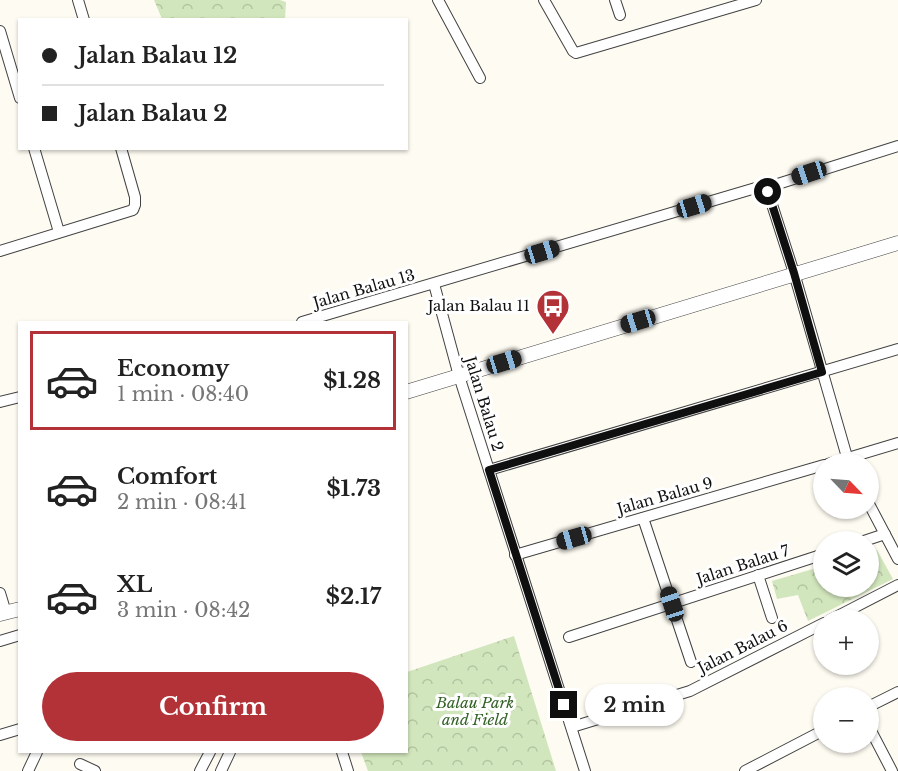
<!DOCTYPE html>
<meta charset="utf-8">
<style>
:root{--surface:#fff;--page:#f6f6f6;--text:#222;--muted:#767676;--line:#e0e0e0;--accent:#b33238}
body{margin:0;font-family:"Libre Baskerville",serif;background:var(--page);color:var(--text);height:100vh;display:flex;flex-direction:column;font-size:22px;white-space:nowrap}
*{box-sizing:border-box;margin:0}
p{font-size:20px;color:var(--muted)}
.icon{flex:none;width:33px;height:33px;fill:none;stroke:currentColor;stroke-width:2;stroke-linecap:round;stroke-linejoin:round}
.map{position:relative;flex:1;overflow:hidden}
.drawer{position:absolute;left:18px;top:321px;width:390px;height:432px;display:flex;flex-direction:column;background:var(--surface);border-radius:0px;box-shadow:0 2px 4px #0004}
.drawer>*{flex:none}
.hud{position:absolute;left:18px;top:18px;width:390px;height:132px;border-radius:0px;box-shadow:0 2px 4px #0004;display:grid;align-content:center;height:132px;padding:0 24px;background:var(--surface)}
.needle{width:39px;rotate:115deg}
.buttons{position:absolute;left:813px;top:453px;display:grid;gap:12px}
.buttons a{display:grid;place-items:center;width:66px;height:66px;border-radius:50%;background:var(--surface);box-shadow:0 2px 4px #0004;font-size:30px}
.end{position:absolute;width:27px;height:27px;margin:-14px;border:8px solid #0f0f0f;background:#fff;box-shadow:0 0 0 3px #fff}
.from{border-radius:50%}
.bubble{position:absolute;height:42px;border-radius:21px;background:var(--surface);box-shadow:0 2px 4px #0004;font-size:20px;font-weight:700;line-height:42px;text-align:center}
.car{position:absolute;width:18px;height:36px;margin:-18px -9px;border-radius:8px;box-shadow:0 0 4px 2px #0007;background:linear-gradient(#222 24%,#8ab4d8 0 40%,#222 0 76%,#8ab4d8 0 86%,#222 0)}
.hud b{display:flex;align-items:center;gap:21px;height:57px;font-size:22px}
.hud b+b{border-top:2px solid var(--line)}
.hud i{width:15px;height:15px;background:var(--text)}
ul{padding:10px 0 0;list-style:none}
li{display:flex;align-items:center;gap:18px;height:99px;margin:0 12px 9px;padding:0 12px;border:3px solid transparent;border-radius:0px}
li div{flex:1}
li b{display:block;font-size:22px}
li em{font-style:normal;font-weight:700}
li.current{border-color:var(--accent)}
li>.icon{width:54px;height:54px;stroke-width:1.5}
.primary-button{display:flex;gap:12px;margin-top:auto;padding:12px 24px}
.primary-button a{flex:1;height:69px;border-radius:36px;background:var(--accent);color:#fff;font-size:24px;font-weight:700;line-height:69px;text-align:center}
.map>svg:first-child{display:block}
.park{fill:url(#park-crowns)}
.lines{fill:none;stroke-linecap:round;stroke-linejoin:round}
.minor-casing{stroke:#424242;stroke-width:12}
.tertiary-casing{stroke:#424242;stroke-width:15}
.minor{stroke:#fff;stroke-width:10}
.tertiary{stroke:#fff;stroke-width:14}
.route{stroke:#0f0f0f;stroke-width:8}
.labels{text-anchor:middle;stroke-width:6;stroke-linejoin:round;paint-order:stroke}
.street-label{font-size:15px;fill:#0f0f0f;stroke:#fff}
.poi-label{font-size:15px;fill:#0f0f0f;stroke:#fff;text-anchor:end}
.park-label{font-size:15px;font-style:italic;fill:#316124;stroke:#fff}
</style>
<div class="map">
<svg width="898" height="771" viewBox="0 0 898 771">
<defs>
<pattern id="park-crowns" width="20" height="18" patternUnits="userSpaceOnUse" patternTransform="scale(1.5)"><rect width="20" height="18" fill="#d2e6bd"/><path d="M2 6a3 3 0 1 1 6 0M12 15a3 3 0 1 1 6 0" fill="none" stroke="#b3c4a1"/></pattern>
</defs>
<rect width="100%" height="100%" fill="#fefbf2"/>
<!-- park -->
<g class="park">
<path d="M154 0H280L286 2 285 19H162Z"/>
<path d="M877 550 893 579 808 621 798 595 777 599 772 581 823 566 824 586H868L869 553Z"/>
<path d="M514 636 556 771H368L361 752H406L407 672Z"/>
</g>
<g class="lines">
<defs>
<g id="minor">
<path d="M78 0 84 20"/>
<path d="M438 0 480 78"/>
<path d="M544 0 573 51 576 53 756 0"/>
<path d="M615 0 620 15"/>
<path d="M0 31 20 98"/>
<path d="M34 148 59 232"/>
<path d="M765 188 768 192 794 273 849 464"/>
<path d="M0 251 133 210 135 205V197L121 148"/>
<path d="M434 284 459 376 585 771"/>
<path d="M302 322 759 187 765 188 898 146"/>
<path d="M0 402 20 397"/>
<path d="M828 464 898 443"/>
<path d="M489 470 898 349"/>
<path d="M868 502 898 559"/>
<path d="M643 518 691 662"/>
<path d="M861 542 885 534"/>
<path d="M515 555 824 465"/>
<path d="M758 575 772 618"/>
<path d="M0 593 6 613"/>
<path d="M830 620 898 585"/>
<path d="M569 637 824 554"/>
<path d="M0 641 20 635"/>
<path d="M868 707 898 692"/>
<path d="M868 725 892 771"/>
<path d="M572 727 690 691 824 623"/>
<path d="M0 735 20 729"/>
<path d="M342 752 348 771"/>
<path d="M80 764 95 771"/>
<path d="M28 771 37 752"/>
<path d="M200 771 210 752"/>
<path d="M221 771 230 752"/>
<path d="M745 771 824 730"/>
</g>
<g id="tertiary">
<path d="M406 392 898 243"/>
<path d="M0 614 20 609"/>
</g>
</defs>
<!-- minor casing -->
<use href="#minor" class="minor-casing"/>
<!-- tertiary casing -->
<use href="#tertiary" class="tertiary-casing"/>
<!-- minor -->
<use href="#minor" class="minor"/>
<!-- tertiary -->
<use href="#tertiary" class="tertiary"/>
</g>
<g class="lines">
<!-- route -->
<path class="route" d="M564 705 489 470 822 372 794 273 768 192"/>
</g>
<!-- icons -->
<defs>
<symbol id="bus-pin" viewBox="-11 -11 22 30"><path d="M0 17L-7.5 6A9.5 9.5 0 1 1 7.5 6Z" fill="#b33238" stroke="#fff"/><path d="M-5-6H5V4H4V6H2V4H-2V6H-4V4H-5ZM-3.5-4V0h7V-4ZM-3.5 1.2v1.5H-2V1.2ZM2 1.2v1.5H3.5V1.2Z" fill="#fff"/></symbol>
</defs>
<g fill-rule="evenodd">
<use href="#bus-pin" x="534" y="287" width="38" height="52"/>
</g>
<g class="labels">
<!-- street labels -->
<g class="street-label">
<text transform="translate(364 289) rotate(-16)" y="5">Jalan Balau 13</text>
<text transform="translate(484 404) rotate(73)" y="5">Jalan Balau 2</text>
<text transform="translate(665 496) rotate(-16)" y="5">Jalan Balau 9</text>
<text transform="translate(743 565) rotate(-18)" y="5">Jalan Balau 7</text>
<text transform="translate(743 647) rotate(-27)" y="5">Jalan Balau 6</text>
</g>
<!-- poi labels -->
<g class="poi-label">
<text x="530" y="311">Jalan Balau 11</text>
</g>
<!-- park labels -->
<g class="park-label">
<text x="475" y="708">Balau Park<tspan x="475" dy="17">and Field</tspan></text>
</g>
</g>
</svg>
<div class="buttons">
<a><svg class="needle" viewBox="-14 -14 28 28"><path d="M0-13l5 13h-10z" fill="#e53935"/><path d="M0 13l5-13h-10z" fill="#767676"/></svg></a>
<a><svg class="icon" aria-label="layers" viewBox="0 0 24 24"><path d="M12 4l9 5-9 5-9-5zM3 14l9 5 9-5"/></svg></a>
<a>+</a>
<a>−</a>
</div>
<i class="end from" style="left:768px;top:192px"></i>
<i class="end" style="left:564px;top:705px"></i>
<div class="bubble" style="left:585px;top:684px;width:99px">2 min</div>
<i class="car" style="left:809px;top:173px;rotate:252deg"></i>
<i class="car" style="left:694px;top:206px;rotate:73deg"></i>
<i class="car" style="left:542px;top:252px;rotate:73deg"></i>
<i class="car" style="left:638px;top:321px;rotate:253deg"></i>
<i class="car" style="left:504px;top:362px;rotate:73deg"></i>
<i class="car" style="left:574px;top:538px;rotate:254deg"></i>
<i class="car" style="left:672px;top:604px;rotate:342deg"></i>
<div class="hud">
<b><i class="from"></i>Jalan Balau 12</b>
<b><i></i>Jalan Balau 2</b>
</div>
<section class="drawer">
<ul>
<li class="current"><svg class="icon" aria-label="car" viewBox="0 0 24 24"><path d="M5 17H2v-5l4-1 3-4h7l3 4 3 1v5h-3M9 17h6M6 11h13"/><circle cx="7" cy="17" r="2"/><circle cx="17" cy="17" r="2"/></svg><div><b>Economy</b><p>1 min · 08:40</p></div><em>$1.28</em></li>
<li><svg class="icon" aria-label="car" viewBox="0 0 24 24"><path d="M5 17H2v-5l4-1 3-4h7l3 4 3 1v5h-3M9 17h6M6 11h13"/><circle cx="7" cy="17" r="2"/><circle cx="17" cy="17" r="2"/></svg><div><b>Comfort</b><p>2 min · 08:41</p></div><em>$1.73</em></li>
<li><svg class="icon" aria-label="car" viewBox="0 0 24 24"><path d="M5 17H2v-5l4-1 3-4h7l3 4 3 1v5h-3M9 17h6M6 11h13"/><circle cx="7" cy="17" r="2"/><circle cx="17" cy="17" r="2"/></svg><div><b>XL</b><p>3 min · 08:42</p></div><em>$2.17</em></li>
</ul>
<div class="primary-button"><a>Confirm</a></div>
</section>
</div>
